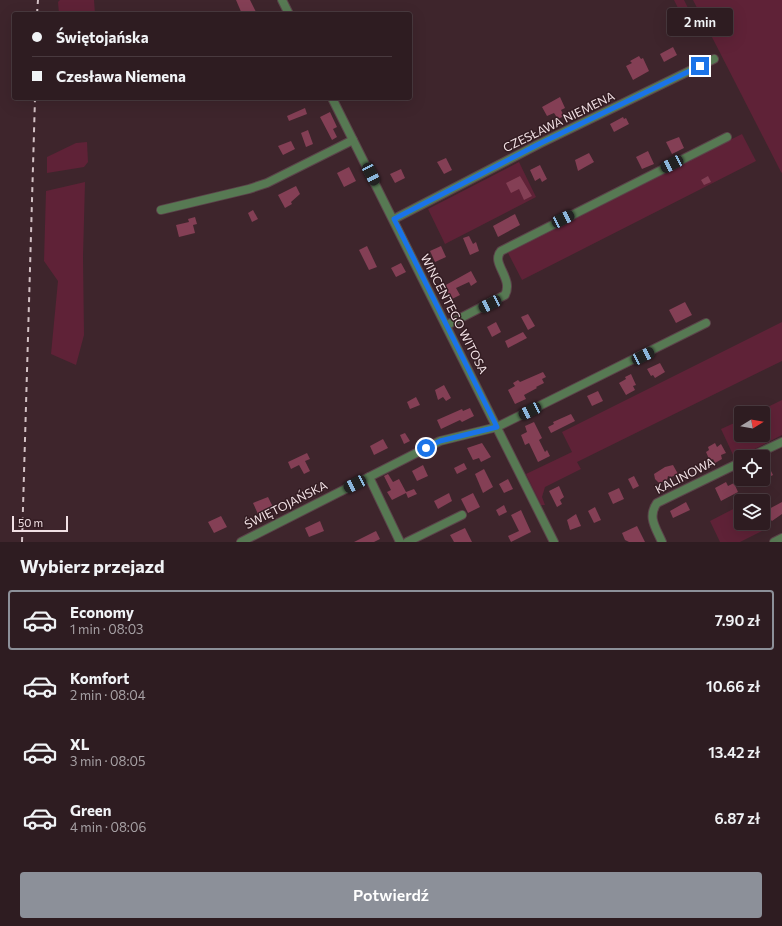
<!DOCTYPE html>
<html lang="pl">
<meta charset="utf-8">
<style>
:root{--surface:#2e1c21;--page:#3a292e;--text:#f1f3f6;--muted:#a7a1a5;--line:#493a3f;--accent:#8c9099}
body{margin:0;font-family:Commissioner,sans-serif;background:var(--page);color:var(--text);height:100vh;display:flex;flex-direction:column;font-size:15px;white-space:nowrap}
*{box-sizing:border-box;margin:0}
p{font-size:13px;color:var(--muted)}
.icon{flex:none;width:22px;height:22px;fill:none;stroke:currentColor;stroke-width:2;stroke-linecap:round;stroke-linejoin:round}
.map{position:relative;height:542px;overflow:hidden}
.sheet{display:flex;flex-direction:column;background:var(--surface);flex:1}
.sheet>*{flex:none}
.banner{position:absolute;left:12px;top:12px;width:400px;height:88px;border-radius:4px;box-shadow:0 4px 16px #0002,0 0 0 1px var(--line);display:grid;align-content:center;height:88px;padding:0 20px;background:var(--surface)}
.needle{width:26px;rotate:79deg}
.buttons{position:absolute;left:734px;top:406px;display:grid;gap:8px}
.buttons a{display:grid;place-items:center;width:36px;height:36px;border-radius:4px;background:var(--surface);box-shadow:0 4px 16px #0002,0 0 0 1px var(--line);font-size:20px}
.scale{position:absolute;left:12px;bottom:10px;width:56px;box-sizing:border-box;padding-left:4px;border:2px solid #f2e1e5;border-top:0;font-size:11px;line-height:14px;white-space:nowrap;color:#f2e1e5;-webkit-text-stroke:3px #331c22;paint-order:stroke}
.end{position:absolute;width:18px;height:18px;margin:-9px;border:5px solid #1a73e8;background:#fff;box-shadow:0 0 0 2px #fff}
.from{border-radius:50%}
.bubble{position:absolute;height:28px;border-radius:4px;background:var(--surface);box-shadow:0 4px 16px #0002,0 0 0 1px var(--line);font-size:13px;font-weight:600;line-height:28px;text-align:center}
.car{position:absolute;width:12px;height:24px;margin:-12px -6px;border-radius:5px;box-shadow:0 0 3px 1px #0007;background:linear-gradient(#222 24%,#8ab4d8 0 40%,#222 0 76%,#8ab4d8 0 86%,#222 0)}
.banner b{display:flex;align-items:center;gap:14px;height:38px;font-size:15px}
.banner b+b{border-top:1px solid var(--line)}
.banner i{width:10px;height:10px;background:var(--text)}
ul{padding:0;list-style:none}
li{display:flex;align-items:center;gap:12px;height:60px;margin:0 8px 6px;padding:0 12px;border:2px solid transparent;border-radius:4px}
li div{flex:1}
li b{display:block;font-size:15px}
li em{font-style:normal;font-weight:600}
li.selected{border-color:var(--accent)}
li>.icon{width:36px;height:36px;stroke-width:1.5}
h2{padding:0 20px;font-size:18px;line-height:48px}
.action{display:flex;gap:8px;margin-top:auto;padding:8px 20px}
.action a{flex:1;height:46px;border-radius:4px;background:var(--accent);color:#fff;font-size:16px;font-weight:600;line-height:46px;text-align:center}
.map>svg:first-child{display:block}
.green{fill:#5f2237}
.building{fill:#843f55}
.lines{fill:none;stroke-linecap:round;stroke-linejoin:round}
.street-casing{stroke:#5b434a;stroke-width:10}
.street{stroke:#577953;stroke-width:8}
.rail{stroke:#d3c1c5;stroke-width:2;stroke-dasharray:5 5;stroke-linecap:butt}
.route{stroke:#1a73e8;stroke-width:5}
.labels{text-anchor:middle;stroke-width:3;stroke-linejoin:round;paint-order:stroke}
.street-label{font-size:12px;fill:#f2e1e5;stroke:#331c22}
</style>
<div class="map">
<svg width="782" height="542" viewBox="0 0 782 542">
<rect width="100%" height="100%" fill="#3e252c"/>
<!-- green -->
<g class="green">
<path d="M60 0H94L95 14H59L58 2Z"/>
<path d="M674 0H684L694 20 686 24Z"/>
<path d="M693 0H782V173L781 172Z"/>
<path d="M742 134 756 161 522 280 507 251Z"/>
<path d="M87 142 88 162 84 167 47 173V157L76 143Z"/>
<path d="M519 162 536 197 445 244 428 209Z"/>
<path d="M85 182 83 257 84 335 76 365 51 354 58 281 44 261 46 191Z"/>
<path d="M782 322V361L577 462 581 469 545 487 542 497 545 505H541L526 474 572 452 562 432Z"/>
<path d="M782 400V435L735 459 721 429 741 420V435H763V413H755Z"/>
<path d="M741 505V523H760L764 530 740 542H720L710 521Z"/>
</g>
<!-- building -->
<g class="building">
<path d="M236 0H250L257 14H242Z"/>
<path d="M673 47 677 55 664 62 660 54Z"/>
<path d="M639 56 641 59 643 58 649 71 633 80 626 66 632 63 630 61Z"/>
<path d="M560 97 565 108 561 110 564 116 558 119 554 113 547 116 542 107Z"/>
<path d="M305 108 307 114 289 121 287 116Z"/>
<path d="M330 112 337 127 333 129 337 137 332 140 320 117Z"/>
<path d="M623 117 624 119 626 118 629 124 614 132 610 124Z"/>
<path d="M308 130 313 144 306 147 301 133Z"/>
<path d="M679 137 684 148 672 154 666 142Z"/>
<path d="M291 141 295 149 283 155 278 146Z"/>
<path d="M648 151 654 164 642 169 636 157Z"/>
<path d="M589 153 594 162 578 171 575 160Z"/>
<path d="M446 158 452 170 444 174 437 162Z"/>
<path d="M540 165 547 179 542 182 540 178 535 181 530 170Z"/>
<path d="M349 167 356 181 344 187 337 173Z"/>
<path d="M401 169 405 178 395 183 390 174Z"/>
<path d="M520 176 532 196 524 200 519 189 511 193 506 183Z"/>
<path d="M708 176 711 182 704 185 701 180Z"/>
<path d="M296 186 300 194 291 202 292 204 285 208 278 195Z"/>
<path d="M253 210 258 219 252 222 248 213Z"/>
<path d="M515 214 520 225 498 237 493 226Z"/>
<path d="M195 217 197 224 193 225 195 233 179 237 176 225 189 222 188 219Z"/>
<path d="M469 236 473 244 476 242 479 251 470 255 463 238Z"/>
<path d="M367 246 377 267 369 270 359 250Z"/>
<path d="M441 246 446 257 435 262 430 251Z"/>
<path d="M401 263 406 272 396 277 391 268Z"/>
<path d="M471 271 477 282 471 286 469 282 456 288 460 295 452 299 444 286Z"/>
<path d="M685 302 692 315 676 323 669 310Z"/>
<path d="M528 314 535 326 528 330 521 317Z"/>
<path d="M496 322 501 332 492 337 487 327Z"/>
<path d="M523 332 527 338 508 348 505 341Z"/>
<path d="M660 363 665 372 655 378 653 375 651 376 647 369Z"/>
<path d="M543 372 546 377 542 379 544 383 536 387 537 388 524 395 526 399 515 404 508 390 515 386 513 383 518 380 520 382Z"/>
<path d="M631 374 636 385 633 386 635 390 626 395 619 383 626 379 625 377Z"/>
<path d="M444 385 451 398 446 401 443 397 438 400 435 390Z"/>
<path d="M598 391 603 401 592 406 587 396Z"/>
<path d="M416 397 420 405 410 409 407 402Z"/>
<path d="M470 408 474 416 462 422 460 420 441 429 437 420 462 409 463 411Z"/>
<path d="M571 414 575 421 551 433 548 427 554 424 553 422Z"/>
<path d="M534 422 542 438 539 440 545 452 547 450 550 456 538 462 529 443 525 445 521 435 527 432 525 426Z"/>
<path d="M405 433 410 441 404 444 400 435Z"/>
<path d="M383 439 388 448 374 455 370 446Z"/>
<path d="M482 443 491 457 481 462 479 458 473 460 467 448Z"/>
<path d="M715 443 717 447 721 444 726 453 721 455 722 459 715 463 713 459 710 461 706 452 709 450 708 447Z"/>
<path d="M307 453 310 459 305 461 310 471 304 474 299 465 291 469 288 462Z"/>
<path d="M464 463 467 469 457 474 454 468Z"/>
<path d="M767 463 773 475 763 480V465Z"/>
<path d="M423 465 428 476 417 481 412 471Z"/>
<path d="M673 465 678 474 671 477 668 476 667 480 659 483 655 479 654 474 665 467Z"/>
<path d="M484 469 493 487 483 493 475 474Z"/>
<path d="M388 474 393 482 399 479 406 492 414 489 417 494 408 498 406 493 392 500 387 492 391 490 384 476Z"/>
<path d="M634 476 639 486 633 489 628 479Z"/>
<path d="M508 479 513 489 504 493 499 484Z"/>
<path d="M726 482 728 486 734 483 738 492 721 501 715 488Z"/>
<path d="M559 486 564 497 560 500 562 504 557 507 549 491Z"/>
<path d="M619 488 624 499 613 504 608 493Z"/>
<path d="M449 493 452 501 438 509 434 501Z"/>
<path d="M473 493 480 507 468 513 461 499Z"/>
<path d="M268 497 273 507 258 514 253 503Z"/>
<path d="M686 502 690 510 673 518 670 511Z"/>
<path d="M782 502V514L772 521 767 516 768 513 767 510Z"/>
<path d="M504 505 507 512 499 516 496 510Z"/>
<path d="M595 507 601 520 594 523 588 511Z"/>
<path d="M521 510 531 532 511 542 508 536 519 531 511 515Z"/>
<path d="M576 514 581 526 570 530 567 520Z"/>
<path d="M221 516 227 527 214 533 208 522Z"/>
<path d="M320 521 324 531 309 537 305 528Z"/>
<path d="M637 526 645 542H629L625 540 622 533Z"/>
<path d="M465 528 472 542H454L450 535Z"/>
<path d="M376 531 380 539 374 542H354Z"/>
</g>
<g class="lines">
<defs>
<g id="street">
<path d="M282 0 289 14"/>
<path d="M332 98 554 542"/>
<path d="M161 210 249 189 267 183 353 140"/>
<path d="M394 219 539 144 714 59"/>
<path d="M447 325 505 295C514 278 490 263 501 251L727 137"/>
<path d="M750 457 782 442"/>
<path d="M369 477 400 542"/>
<path d="M241 542 440 441 497 427 706 323"/>
<path d="M407 542 462 515"/>
<path d="M662 542C656 528 647 517 657 503L741 462"/>
<path d="M774 542 782 538"/>
</g>
</defs>
<!-- street casing -->
<use href="#street" class="street-casing"/>
<!-- street -->
<use href="#street" class="street"/>
<!-- rail -->
<g class="rail">
<path d="M37 14 38 0"/>
<path d="M22 542 35 98"/>
</g>
</g>
<g class="lines">
<!-- route -->
<path class="route" d="M426 448 440 441 497 427 394 219 539 144 700 66"/>
</g>
<g class="labels">
<!-- street labels -->
<g class="street-label">
<text transform="translate(559 122) rotate(-26)" y="4">CZESŁAWA NIEMENA</text>
<text transform="translate(454 314) rotate(63)" y="4">WINCENTEGO WITOSA</text>
<text transform="translate(685 476) rotate(-27)" y="4">KALINOWA</text>
<text transform="translate(286 505) rotate(-27)" y="4">ŚWIĘTOJAŃSKA</text>
</g>
</g>
</svg>
<div class="buttons">
<a><svg class="needle" viewBox="-14 -14 28 28"><path d="M0-13l5 13h-10z" fill="#e53935"/><path d="M0 13l5-13h-10z" fill="#a7a1a5"/></svg></a>
<a><svg class="icon" aria-label="locate" viewBox="0 0 24 24"><circle cx="12" cy="12" r="6"/><path d="M12 2v4M12 18v4M2 12h4M18 12h4"/></svg></a>
<a><svg class="icon" aria-label="layers" viewBox="0 0 24 24"><path d="M12 4l9 5-9 5-9-5zM3 14l9 5 9-5"/></svg></a>
</div>
<div class="scale">50 m</div>
<i class="end from" style="left:426px;top:448px"></i>
<i class="end" style="left:700px;top:66px"></i>
<div class="bubble" style="left:667px;top:8px;width:66px">2 min</div>
<i class="car" style="left:672px;top:164px;rotate:243deg"></i>
<i class="car" style="left:371px;top:174px;rotate:153deg"></i>
<i class="car" style="left:563px;top:219px;rotate:63deg"></i>
<i class="car" style="left:490px;top:304px;rotate:244deg"></i>
<i class="car" style="left:643px;top:356px;rotate:64deg"></i>
<i class="car" style="left:530px;top:411px;rotate:244deg"></i>
<i class="car" style="left:355px;top:484px;rotate:243deg"></i>
<div class="banner">
<b><i class="from"></i>Świętojańska</b>
<b><i></i>Czesława Niemena</b>
</div>
</div>
<section class="sheet">
<h2>Wybierz przejazd</h2>
<ul>
<li class="selected"><svg class="icon" aria-label="car" viewBox="0 0 24 24"><path d="M5 17H2v-5l4-1 3-4h7l3 4 3 1v5h-3M9 17h6M6 11h13"/><circle cx="7" cy="17" r="2"/><circle cx="17" cy="17" r="2"/></svg><div><b>Economy</b><p>1 min · 08:03</p></div><em>7.90 zł</em></li>
<li><svg class="icon" aria-label="car" viewBox="0 0 24 24"><path d="M5 17H2v-5l4-1 3-4h7l3 4 3 1v5h-3M9 17h6M6 11h13"/><circle cx="7" cy="17" r="2"/><circle cx="17" cy="17" r="2"/></svg><div><b>Komfort</b><p>2 min · 08:04</p></div><em>10.66 zł</em></li>
<li><svg class="icon" aria-label="car" viewBox="0 0 24 24"><path d="M5 17H2v-5l4-1 3-4h7l3 4 3 1v5h-3M9 17h6M6 11h13"/><circle cx="7" cy="17" r="2"/><circle cx="17" cy="17" r="2"/></svg><div><b>XL</b><p>3 min · 08:05</p></div><em>13.42 zł</em></li>
<li><svg class="icon" aria-label="car" viewBox="0 0 24 24"><path d="M5 17H2v-5l4-1 3-4h7l3 4 3 1v5h-3M9 17h6M6 11h13"/><circle cx="7" cy="17" r="2"/><circle cx="17" cy="17" r="2"/></svg><div><b>Green</b><p>4 min · 08:06</p></div><em>6.87 zł</em></li>
</ul>
<div class="action"><a>Potwierdź</a></div>
</section>
